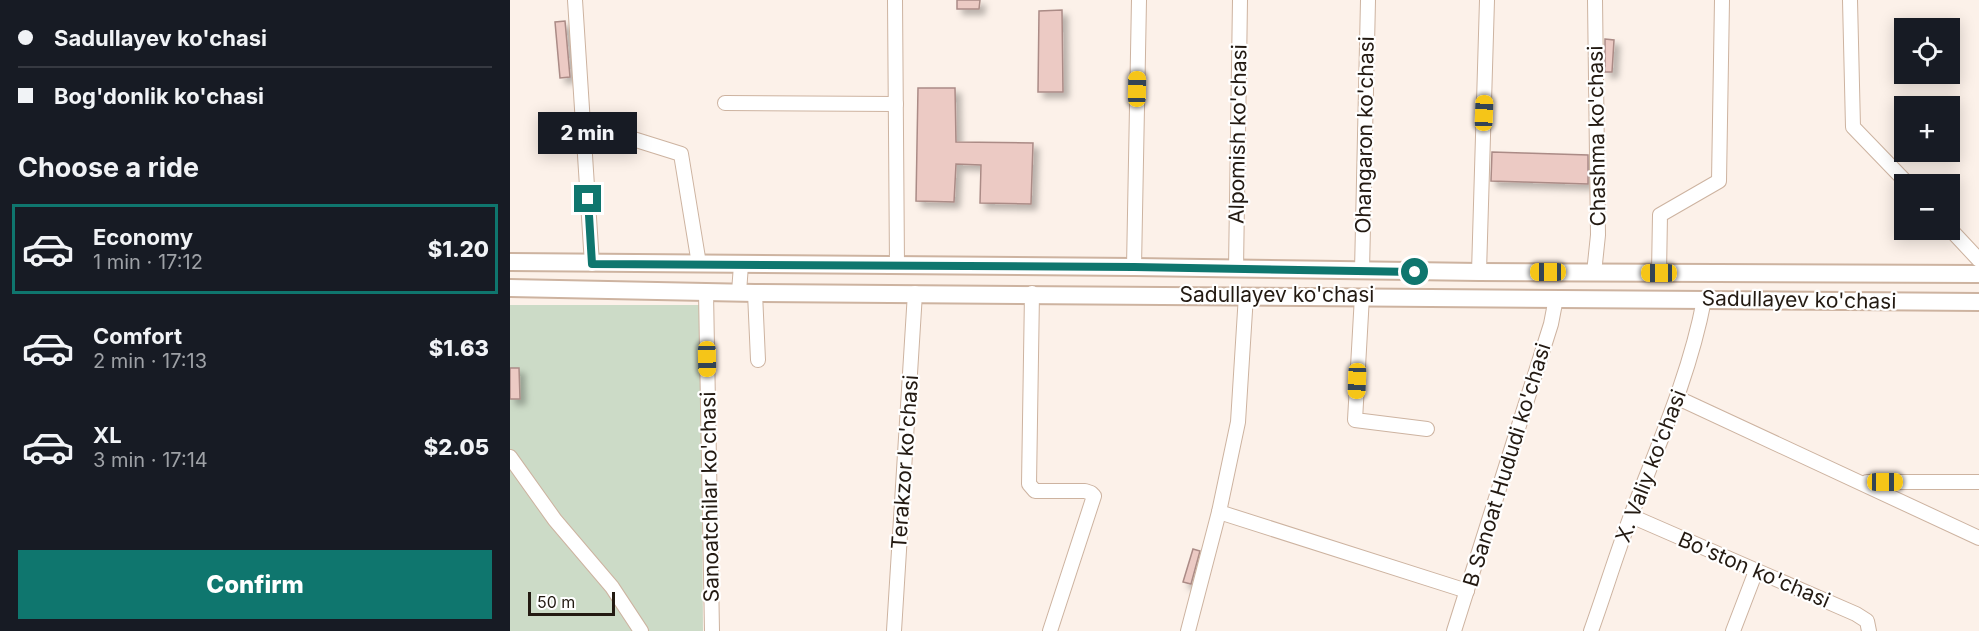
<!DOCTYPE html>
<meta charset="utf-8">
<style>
:root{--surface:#171b24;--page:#20242c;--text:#f1f3f6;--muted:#9ea1a6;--line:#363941;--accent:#0f766e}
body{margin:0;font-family:Inter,sans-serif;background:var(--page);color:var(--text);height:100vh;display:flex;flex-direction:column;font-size:22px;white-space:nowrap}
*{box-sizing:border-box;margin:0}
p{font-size:20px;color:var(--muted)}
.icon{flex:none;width:33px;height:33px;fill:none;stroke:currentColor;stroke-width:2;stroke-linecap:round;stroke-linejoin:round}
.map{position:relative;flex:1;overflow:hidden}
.panel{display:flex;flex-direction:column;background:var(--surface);width:510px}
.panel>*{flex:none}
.hud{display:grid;align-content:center;height:132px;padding:0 18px;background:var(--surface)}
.buttons{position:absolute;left:1384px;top:18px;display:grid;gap:12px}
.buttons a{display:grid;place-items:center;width:66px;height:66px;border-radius:0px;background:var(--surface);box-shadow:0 3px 15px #0003;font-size:30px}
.scale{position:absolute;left:18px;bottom:15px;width:87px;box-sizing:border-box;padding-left:6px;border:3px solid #231a12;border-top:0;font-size:16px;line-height:21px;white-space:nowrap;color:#231a12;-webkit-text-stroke:4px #fff;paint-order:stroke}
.end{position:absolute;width:27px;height:27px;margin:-14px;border:8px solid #0f766e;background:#fff;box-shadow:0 0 0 3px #fff}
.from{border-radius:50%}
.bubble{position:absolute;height:42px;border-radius:0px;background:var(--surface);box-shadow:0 3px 15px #0003;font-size:20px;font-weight:800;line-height:42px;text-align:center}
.car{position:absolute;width:18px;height:36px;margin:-18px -9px;border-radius:8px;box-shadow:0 0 4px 2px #0007;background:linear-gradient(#f5c518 24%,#345 0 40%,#f5c518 0 76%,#345 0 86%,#f5c518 0)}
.hud b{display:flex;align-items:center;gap:21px;height:57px;font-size:22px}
.hud b+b{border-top:2px solid var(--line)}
.hud i{width:15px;height:15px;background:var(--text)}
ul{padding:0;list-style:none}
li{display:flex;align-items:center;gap:18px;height:90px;margin:0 12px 9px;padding:0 6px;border:3px solid transparent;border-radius:0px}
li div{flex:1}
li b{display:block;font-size:22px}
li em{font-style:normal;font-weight:800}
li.current{border-color:var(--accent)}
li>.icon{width:54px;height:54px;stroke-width:1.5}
h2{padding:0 18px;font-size:27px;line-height:72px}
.primary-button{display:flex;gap:12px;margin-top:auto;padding:12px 18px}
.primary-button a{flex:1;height:69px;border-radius:0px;background:var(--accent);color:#fff;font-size:24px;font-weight:800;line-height:69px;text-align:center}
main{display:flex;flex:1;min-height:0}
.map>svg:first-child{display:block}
.green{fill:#ccdbc7}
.building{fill:#eccac4;stroke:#ab8b86;stroke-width:1.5;filter:url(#shadow)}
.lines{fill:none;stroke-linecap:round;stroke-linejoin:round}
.minor-casing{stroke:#cdb3a0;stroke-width:16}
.major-casing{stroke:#cdb3a0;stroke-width:20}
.minor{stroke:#fff;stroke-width:14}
.major{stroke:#fff;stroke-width:16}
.route{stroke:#0f766e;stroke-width:8}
.labels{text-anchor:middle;stroke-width:4.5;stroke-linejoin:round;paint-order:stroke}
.street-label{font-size:21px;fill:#231a12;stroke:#fff}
</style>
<main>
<section class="panel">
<div class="hud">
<b><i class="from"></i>Sadullayev ko'chasi</b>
<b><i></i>Bog'donlik ko'chasi</b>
</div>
<h2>Choose a ride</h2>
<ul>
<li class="current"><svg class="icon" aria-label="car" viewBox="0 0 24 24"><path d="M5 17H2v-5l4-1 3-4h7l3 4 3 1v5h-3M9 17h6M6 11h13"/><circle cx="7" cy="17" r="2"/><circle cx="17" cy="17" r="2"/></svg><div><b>Economy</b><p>1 min · 17:12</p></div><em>$1.20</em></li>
<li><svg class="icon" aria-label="car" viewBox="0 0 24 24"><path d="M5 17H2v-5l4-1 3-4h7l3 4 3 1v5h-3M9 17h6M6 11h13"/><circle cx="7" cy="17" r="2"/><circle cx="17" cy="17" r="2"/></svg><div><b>Comfort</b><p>2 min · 17:13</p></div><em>$1.63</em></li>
<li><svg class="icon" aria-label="car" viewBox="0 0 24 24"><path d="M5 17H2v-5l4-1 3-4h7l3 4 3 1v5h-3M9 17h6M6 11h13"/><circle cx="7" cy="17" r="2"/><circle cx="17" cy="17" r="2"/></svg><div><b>XL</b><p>3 min · 17:14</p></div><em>$2.05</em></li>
</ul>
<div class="primary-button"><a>Confirm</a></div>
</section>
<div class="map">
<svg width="1469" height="631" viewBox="0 0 1469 631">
<defs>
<filter id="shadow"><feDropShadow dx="5.5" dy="5.5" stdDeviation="3" flood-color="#0004"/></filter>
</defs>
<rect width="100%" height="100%" fill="#fcf1e9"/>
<!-- green -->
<path class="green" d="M0 305H191L193 631H0Z"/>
<!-- building -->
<g class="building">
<path d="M447 0H470L469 9H447Z"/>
<path d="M552 10 553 92H528L529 11Z"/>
<path d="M55 21 60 77 50 78 45 22Z"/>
<path d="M1095 39 1104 40 1102 72H1095Z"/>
<path d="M408 88H445L446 142 523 143 521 204 470 203 471 165 446 164 444 202 406 201Z"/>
<path d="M982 152 1078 155V184L981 181Z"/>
<path d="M0 368H9L10 399H0Z"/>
<path d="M683 549 690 551 681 584 673 582Z"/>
</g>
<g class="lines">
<defs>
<g id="minor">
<path d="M65 0 82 264"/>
<path d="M385 0 387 266"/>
<path d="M1340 0 1343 127 1398 184"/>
<path d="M215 103 386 104"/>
<path d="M74 134 104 133 171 154 189 264"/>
<path d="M1440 229 1469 260"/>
<path d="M624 267 629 0"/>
<path d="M726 269 730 0"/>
<path d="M852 271 858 0"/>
<path d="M969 272 977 0"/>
<path d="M1084 273 1088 235 1085 0"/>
<path d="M1149 273 1150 215 1209 181 1212 0"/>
<path d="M196 292 202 631"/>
<path d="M229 292 231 265"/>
<path d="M245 293 248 360"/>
<path d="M522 293 519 484 525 491H575L581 493 584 496 540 631"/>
<path d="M852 296 845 420 917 429"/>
<path d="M1168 398 1469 538"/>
<path d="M0 457 45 520 102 587 131 631"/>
<path d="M1357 482H1469"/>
<path d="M709 512 957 591"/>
<path d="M1121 516 1346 614 1357 621 1359 631"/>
<path d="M384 631 405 293"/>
<path d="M678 631 709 512 728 422 736 295"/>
<path d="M944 631 1041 324 1046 298"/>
<path d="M1081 631C1095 592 1107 552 1122 513 1149 443 1180 374 1194 300"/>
<path d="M1223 631 1246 571"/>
</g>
<g id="major">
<path d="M0 262 624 267 969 272 1469 274"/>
<path d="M0 288 245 293 1469 302"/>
</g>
</defs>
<!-- minor casing -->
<use href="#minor" class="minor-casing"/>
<!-- major casing -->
<use href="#major" class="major-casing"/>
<!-- minor -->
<use href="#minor" class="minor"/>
<!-- major -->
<use href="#major" class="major"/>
</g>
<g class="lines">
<!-- route -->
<path class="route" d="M78 199 82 264 624 267 905 272"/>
</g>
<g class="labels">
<!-- street labels -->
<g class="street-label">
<text transform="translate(728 134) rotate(-89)" y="7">Alpomish ko'chasi</text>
<text transform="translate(855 135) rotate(-89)" y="7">Ohangaron ko'chasi</text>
<text transform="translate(1087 136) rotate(-91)" y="7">Chashma ko'chasi</text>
<text x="767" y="302">Sadullayev ko'chasi</text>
<text transform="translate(1289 300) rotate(1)" y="7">Sadullayev ko'chasi</text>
<text transform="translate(395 462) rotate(-86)" y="7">Terakzor ko'chasi</text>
<text transform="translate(997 465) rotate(-73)" y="7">B Sanoat Hududi ko'chasi</text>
<text transform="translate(1141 466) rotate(-69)" y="7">X. Valiy ko'chasi</text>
<text transform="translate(200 497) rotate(-91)" y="7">Sanoatchilar ko'chasi</text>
<text transform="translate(1244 570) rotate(23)" y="7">Bo'ston ko'chasi</text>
</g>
</g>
</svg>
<div class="buttons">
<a><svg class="icon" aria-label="locate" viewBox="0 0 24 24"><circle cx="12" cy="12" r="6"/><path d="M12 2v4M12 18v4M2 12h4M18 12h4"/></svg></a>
<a>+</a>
<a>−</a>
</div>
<div class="scale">50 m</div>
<i class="end from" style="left:905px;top:272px"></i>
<i class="end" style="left:78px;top:199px"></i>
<div class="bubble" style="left:28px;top:112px;width:99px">2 min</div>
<i class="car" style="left:627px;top:89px;rotate:1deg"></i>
<i class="car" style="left:974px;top:113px;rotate:2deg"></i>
<i class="car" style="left:1038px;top:272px;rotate:270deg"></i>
<i class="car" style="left:1149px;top:273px;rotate:270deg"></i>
<i class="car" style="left:197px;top:359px;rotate:179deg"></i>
<i class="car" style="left:847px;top:381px;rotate:182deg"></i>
<i class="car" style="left:1375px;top:482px;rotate:90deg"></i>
</div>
</main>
